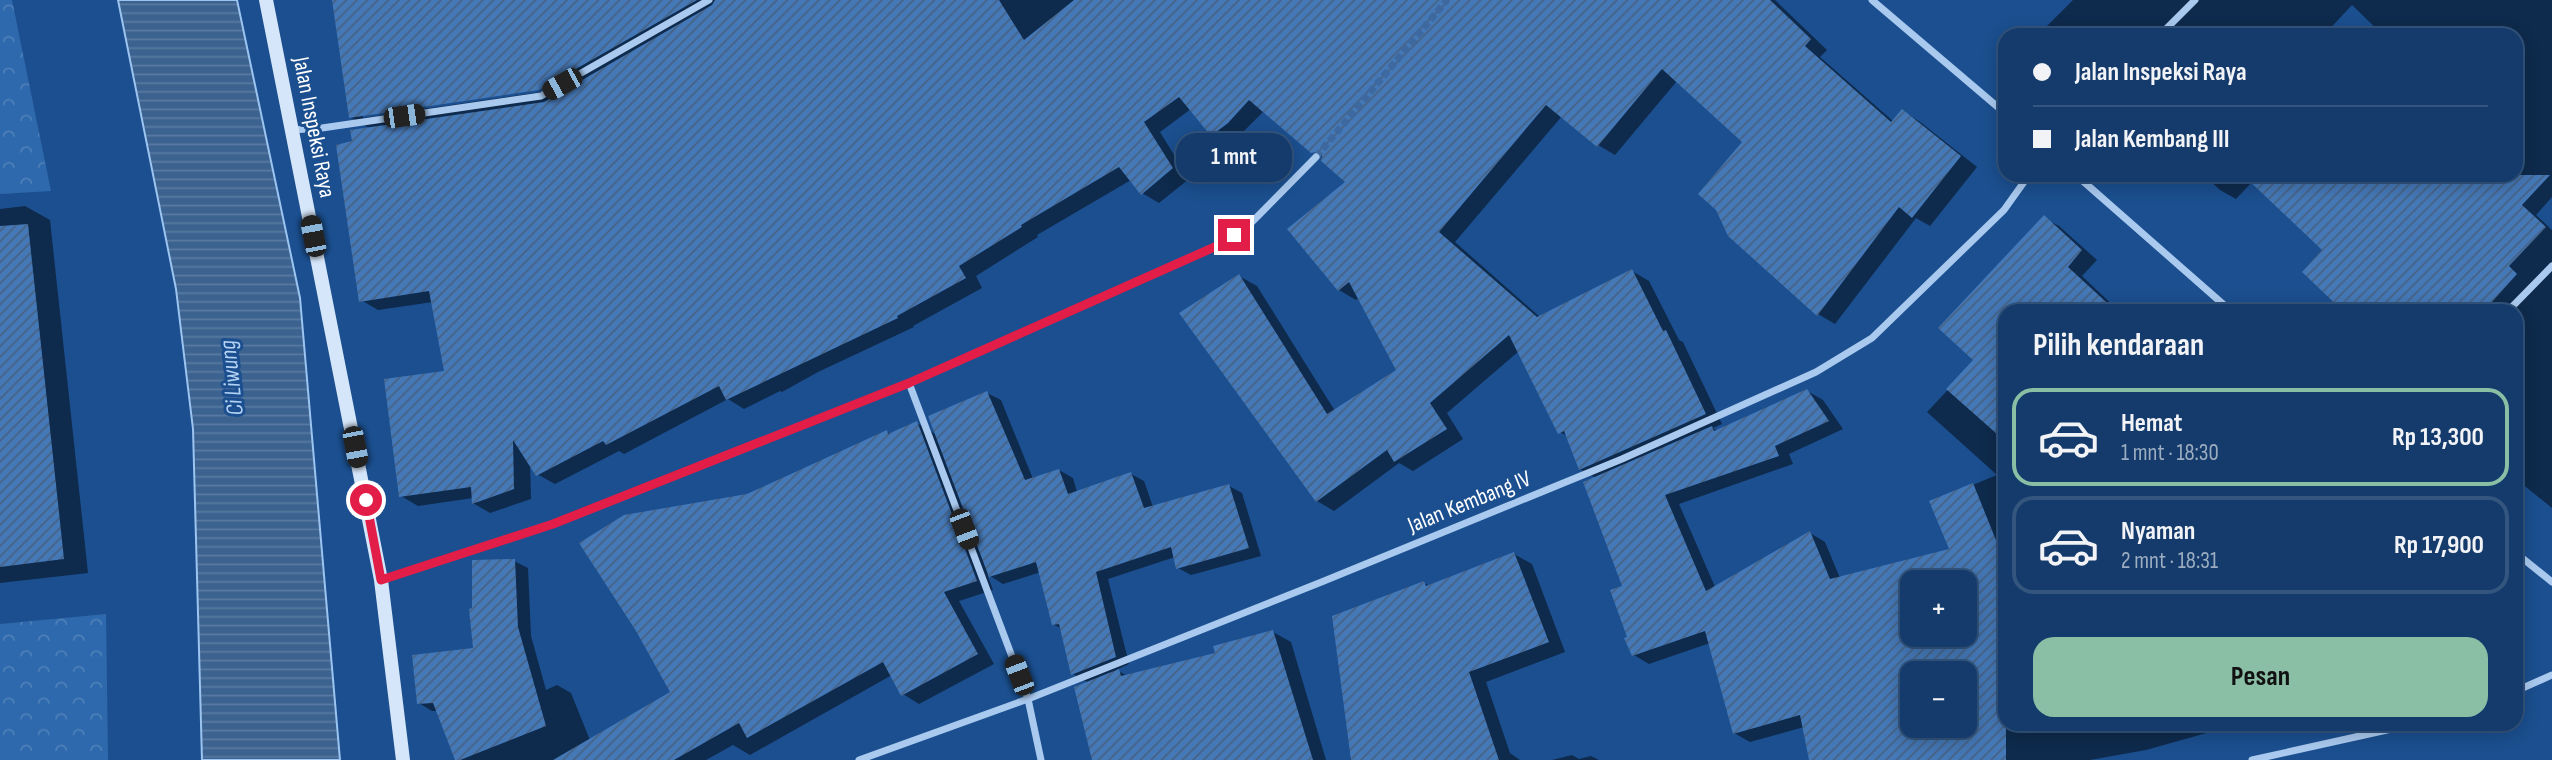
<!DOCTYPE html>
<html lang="id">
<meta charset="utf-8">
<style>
:root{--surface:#143b6b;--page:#214673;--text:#f1f3f6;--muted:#9dadc1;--line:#33557e;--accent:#8abfa5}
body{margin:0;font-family:"Sofia Sans Condensed",sans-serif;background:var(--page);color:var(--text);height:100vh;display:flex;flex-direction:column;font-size:26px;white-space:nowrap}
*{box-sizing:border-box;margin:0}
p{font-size:23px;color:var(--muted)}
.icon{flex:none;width:38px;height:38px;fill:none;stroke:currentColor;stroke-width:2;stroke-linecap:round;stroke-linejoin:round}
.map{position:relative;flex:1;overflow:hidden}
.sheet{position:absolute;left:1998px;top:304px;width:525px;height:427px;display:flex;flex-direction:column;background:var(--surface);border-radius:21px;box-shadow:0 4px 18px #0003,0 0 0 2px var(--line)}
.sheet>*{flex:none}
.hud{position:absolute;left:1998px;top:28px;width:525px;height:154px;border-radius:21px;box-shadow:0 4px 18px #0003,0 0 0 2px var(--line);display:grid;align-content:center;height:154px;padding:0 35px;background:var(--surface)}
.fabs{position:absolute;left:1900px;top:570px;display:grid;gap:14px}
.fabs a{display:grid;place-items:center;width:77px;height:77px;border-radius:14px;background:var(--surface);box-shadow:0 4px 18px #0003,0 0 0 2px var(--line);font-size:35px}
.end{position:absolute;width:32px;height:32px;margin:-16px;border:9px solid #e11d48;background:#fff;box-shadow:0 0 0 4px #fff}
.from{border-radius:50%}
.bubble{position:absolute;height:49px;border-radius:21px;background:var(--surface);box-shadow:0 4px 18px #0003,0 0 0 2px var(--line);font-size:23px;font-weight:700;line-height:49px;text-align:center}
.car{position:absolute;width:21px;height:42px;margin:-21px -10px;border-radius:9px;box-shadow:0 0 5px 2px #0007;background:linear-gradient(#222 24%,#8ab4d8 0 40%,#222 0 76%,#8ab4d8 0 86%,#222 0)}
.hud b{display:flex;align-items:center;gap:24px;height:66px;font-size:26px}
.hud b+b{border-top:2px solid var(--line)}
.hud i{width:18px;height:18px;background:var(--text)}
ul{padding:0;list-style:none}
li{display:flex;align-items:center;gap:21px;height:98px;margin:0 14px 10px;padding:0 21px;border:4px solid var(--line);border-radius:21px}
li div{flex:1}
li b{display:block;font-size:26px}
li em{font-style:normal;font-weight:700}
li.selected{border-color:var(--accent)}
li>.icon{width:63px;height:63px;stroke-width:1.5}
h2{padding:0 35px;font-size:32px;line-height:84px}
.cta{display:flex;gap:14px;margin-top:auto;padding:14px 35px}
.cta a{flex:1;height:80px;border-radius:21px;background:var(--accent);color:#111;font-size:28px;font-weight:700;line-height:80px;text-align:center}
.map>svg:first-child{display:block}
.forest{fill:url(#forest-crowns)}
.water{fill:url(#water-rules);stroke:#9cc4f0;stroke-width:2}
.shadow{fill:#0007;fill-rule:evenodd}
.building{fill:url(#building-hatch);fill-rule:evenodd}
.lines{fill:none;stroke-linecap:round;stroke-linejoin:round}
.street-tunnel{stroke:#3d69a0;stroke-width:7;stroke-dasharray:7 3.5;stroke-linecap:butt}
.street{stroke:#a9c9ee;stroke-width:7}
.secondary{stroke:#d6e6fa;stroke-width:14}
.route{stroke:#e11d48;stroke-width:9}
.labels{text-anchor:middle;stroke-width:6;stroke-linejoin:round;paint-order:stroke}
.street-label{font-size:23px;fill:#fff;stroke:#1b4f8f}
.water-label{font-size:24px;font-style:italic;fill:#b5d3f5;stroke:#1b4f8f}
</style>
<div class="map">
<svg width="2552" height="760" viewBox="0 0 2552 760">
<defs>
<pattern id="forest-crowns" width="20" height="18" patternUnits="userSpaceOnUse" patternTransform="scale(1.75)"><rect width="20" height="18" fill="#2e69ad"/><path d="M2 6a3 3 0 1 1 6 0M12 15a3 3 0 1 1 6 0" fill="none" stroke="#4d80b9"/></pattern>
<pattern id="water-rules" width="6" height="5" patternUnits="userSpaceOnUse" patternTransform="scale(1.75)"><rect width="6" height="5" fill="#3c6290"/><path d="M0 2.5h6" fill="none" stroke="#597aa1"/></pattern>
<pattern id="building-hatch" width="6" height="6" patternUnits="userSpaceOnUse" patternTransform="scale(1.75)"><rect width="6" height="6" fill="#4478b7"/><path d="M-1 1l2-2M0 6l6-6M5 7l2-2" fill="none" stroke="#486282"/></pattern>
</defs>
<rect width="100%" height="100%" fill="#1b4f8f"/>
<!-- forest -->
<g class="forest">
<path d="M0 0H12L51 191 0 194Z"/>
<path d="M106 614 108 760H0V624Z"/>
</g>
<!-- water -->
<path class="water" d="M118 0H237L300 298 340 760H202L193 429 176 289Z"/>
<!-- shadow -->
<g class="shadow">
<path d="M334 0H1775L1827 50 1820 57 1894 122 1902 111 1919 121 1977 167 1930 226 1916 218 1835 324 1818 314 1744 142 1677 81 1615 155 1598 145 1562 116 1455 242 1540 317 1632 271 1649 281 1679 340 1683 342 1722 424 1713 428 1718 431 1807 391 1823 400 1843 429 1789 454 1793 464 1679 504 1715 587 1810 533 1825 542 1840 578 1951 551 1931 502 1997 475 1927 412 1976 360 2044 218 2059 226 2097 260 2082 276 2120 312H2006V724H2228V727L2146 750 2090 760H1810L1804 727 1750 742 1734 733 1710 643 1649 664 1634 655 1629 637 1624 587 1596 478 1580 469 1569 437 1560 432 1519 351 1447 413 1463 439 1413 471 1399 463 1334 511 1317 501 1239 276 1257 286 1335 411 1398 370 1359 297 1356 300 1339 290 1348 182 1323 158 1312 152 1264 111 1230 145 1212 135 1191 109 1160 132 1189 179 1159 203 1142 193 1131 180 1037 235 1038 237 976 276 982 288 913 326 914 327 818 372 782 392 780 391 744 409 728 399 624 454 619 451 555 484 537 474 530 463 531 499 490 513 473 503V498L418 506 401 496 447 373 433 302 378 310 361 300 354 142 371 129 350 117ZM547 87 548 91 363 118V114ZM1913 583H1965V635H1913ZM1913 674H1965V726H1913Z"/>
<path d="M2073 0H2552V197L2536 215 2552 230V508L2516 479 2520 473 2516 470V312H2350L2325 250 2253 181 2236 199 2220 190 2204 175H2516V35H2383L2352 5 2324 35H2038Z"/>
<path d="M25 206 50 220 88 573 0 583V209Z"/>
<path d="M987 393 1001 400 1033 479 1059 470 1073 478 1077 492 1131 474 1144 481 1153 507 1229 486 1242 493 1261 556 1191 575 1178 568 1175 557 1108 579 1129 664 1116 670 1128 676 1217 654 1273 632 1291 642 1326 760H1094L1089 683 1073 674 1062 629 1053 624 1041 572 1003 584 987 574 993 590 959 601 994 664 919 704 903 694 892 675 750 755 733 745 706 760H670L672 693 747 495 886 432 891 434 917 423 937 435Z"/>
<path d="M1514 554 1532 564 1565 652 1486 682 1510 753 1520 760H1353L1424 583 1430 586Z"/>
<path d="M514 561 528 568 531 636 546 690 557 685 571 693 598 760H457L438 711H432L419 703 475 650Z"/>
<path d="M1572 755 1579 759 1591 756 1599 760H1552Z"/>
</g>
<!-- building -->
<g class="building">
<path d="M332 0H697L539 90 349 118Z"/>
<path d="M715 0H999L1024 40 1074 0H1770L1811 39 1805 46 1891 122 1902 109 1961 156 1912 218 1899 207 1817 316 1728 236 1716 210 1698 194 1742 142 1662 69 1597 147 1546 105 1439 232 1537 317 1632 269 1663 331 1666 330 1706 414 1579 470 1564 431 1558 434 1509 335 1430 403 1447 429 1394 462 1387 450 1316 502 1179 313 1239 274 1327 414 1396 370 1349 282 1338 291 1287 229 1345 182 1321 161 1322 156 1320 152 1311 153 1249 100 1228 123 1211 136 1179 97 1144 122 1173 168 1141 195 1119 167 1021 225 1022 227 959 266 966 278 897 316 898 318 726 400 719 386 606 445 603 441 536 476 513 440 514 489 472 504 471 487 399 497 384 379 444 371 429 291 359 302 336 145 352 141 350 130 544 102 712 5Z"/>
<path d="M2243 175H2550L2522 205 2546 227 2509 266 2517 274 2483 312H2344L2302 272 2322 250Z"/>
<path d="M2044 215 2082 250 2068 267 2117 312H2006V442L1946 389 1973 360 1938 328Z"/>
<path d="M28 224 64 559 0 567V226Z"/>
<path d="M1807 389 1829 421 1775 446 1779 456 1665 495 1706 591 1810 531 1830 579 1949 549 1929 501 1973 483 2006 565V760H1809L1800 715 1733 734 1705 631 1632 656 1624 638 1627 637 1610 590 1622 586 1583 482 1712 426 1714 431ZM1913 583H1965V635H1913ZM1913 674H1965V726H1913Z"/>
<path d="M987 391 1025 480 1059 469 1068 494 1131 472 1144 508 1229 484 1249 548 1176 569 1171 547 1096 572 1116 657 1071 675 1059 624 1052 625 1036 562 989 577 928 416Z"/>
<path d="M917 421 977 581 944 592 978 654 901 696 883 662 747 738 739 723 674 760H553L670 692 636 631 579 543 624 515 747 494 887 430 888 434Z"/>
<path d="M1514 552 1549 642 1469 672 1499 760H1351L1332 616 1424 581 1426 586Z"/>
<path d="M515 559 518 627 546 726 460 760H455L433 703 417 704 412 655 473 648 469 609 472 608V560Z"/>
<path d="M1273 630 1313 760H1092L1074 687 1119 669 1121 676 1215 653 1213 646Z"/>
</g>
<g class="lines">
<!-- street-tunnel -->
<path class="street-tunnel" d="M1316 157 1447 0"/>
<!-- street -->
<g class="street">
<path d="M1872 0 2006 114"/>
<path d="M2160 35 2195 0"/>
<path d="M292 130 322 128 541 96 709 0"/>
<path d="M2076 175 2232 312"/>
<path d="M2507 312 2552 266"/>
<path d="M909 383 1028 699 1041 760"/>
<path d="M2516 553 2552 582"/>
<path d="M381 580 553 524 909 383 1218 245 1250 224 1316 157"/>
<path d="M2516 691 2552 675"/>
<path d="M859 760 1028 699 1324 581 1622 459 1816 372 1872 338 2004 210 2029 175"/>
<path d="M2252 760 2414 724"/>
</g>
<!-- secondary -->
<path class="secondary" d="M266 0 381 580 403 760"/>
</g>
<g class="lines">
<!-- route -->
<path class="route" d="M366 500 381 580 553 524 909 383 1219 245 1234 235"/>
</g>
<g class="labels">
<!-- street labels -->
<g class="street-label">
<text transform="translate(315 127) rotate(79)" y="8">Jalan Inspeksi Raya</text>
<text transform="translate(1469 501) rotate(-22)" y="8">Jalan Kembang IV</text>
</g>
<!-- water labels -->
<g class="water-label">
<text transform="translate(231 378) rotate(-96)" y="8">Ci Liwung</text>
</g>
</g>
</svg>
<div class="fabs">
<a>+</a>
<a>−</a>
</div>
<i class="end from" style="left:366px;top:500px"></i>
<i class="end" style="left:1234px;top:235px"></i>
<div class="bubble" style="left:1176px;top:133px;width:116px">1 mnt</div>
<i class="car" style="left:562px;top:84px;rotate:241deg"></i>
<i class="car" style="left:404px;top:116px;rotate:82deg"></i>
<i class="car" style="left:313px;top:236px;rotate:349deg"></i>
<i class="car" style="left:355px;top:447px;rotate:169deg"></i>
<i class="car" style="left:964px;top:529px;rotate:159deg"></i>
<i class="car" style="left:1019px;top:675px;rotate:339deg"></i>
<div class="hud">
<b><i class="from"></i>Jalan Inspeksi Raya</b>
<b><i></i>Jalan Kembang III</b>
</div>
<section class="sheet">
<h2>Pilih kendaraan</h2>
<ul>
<li class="selected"><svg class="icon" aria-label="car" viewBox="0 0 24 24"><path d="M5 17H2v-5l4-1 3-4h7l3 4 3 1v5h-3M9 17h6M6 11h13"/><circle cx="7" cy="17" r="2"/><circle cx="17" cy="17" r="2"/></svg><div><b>Hemat</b><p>1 mnt · 18:30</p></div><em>Rp 13,300</em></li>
<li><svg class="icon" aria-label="car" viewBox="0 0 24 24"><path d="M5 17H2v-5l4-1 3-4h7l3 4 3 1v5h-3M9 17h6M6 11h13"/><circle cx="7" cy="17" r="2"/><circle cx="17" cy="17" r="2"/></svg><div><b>Nyaman</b><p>2 mnt · 18:31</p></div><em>Rp 17,900</em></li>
</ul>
<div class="cta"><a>Pesan</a></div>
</section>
</div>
